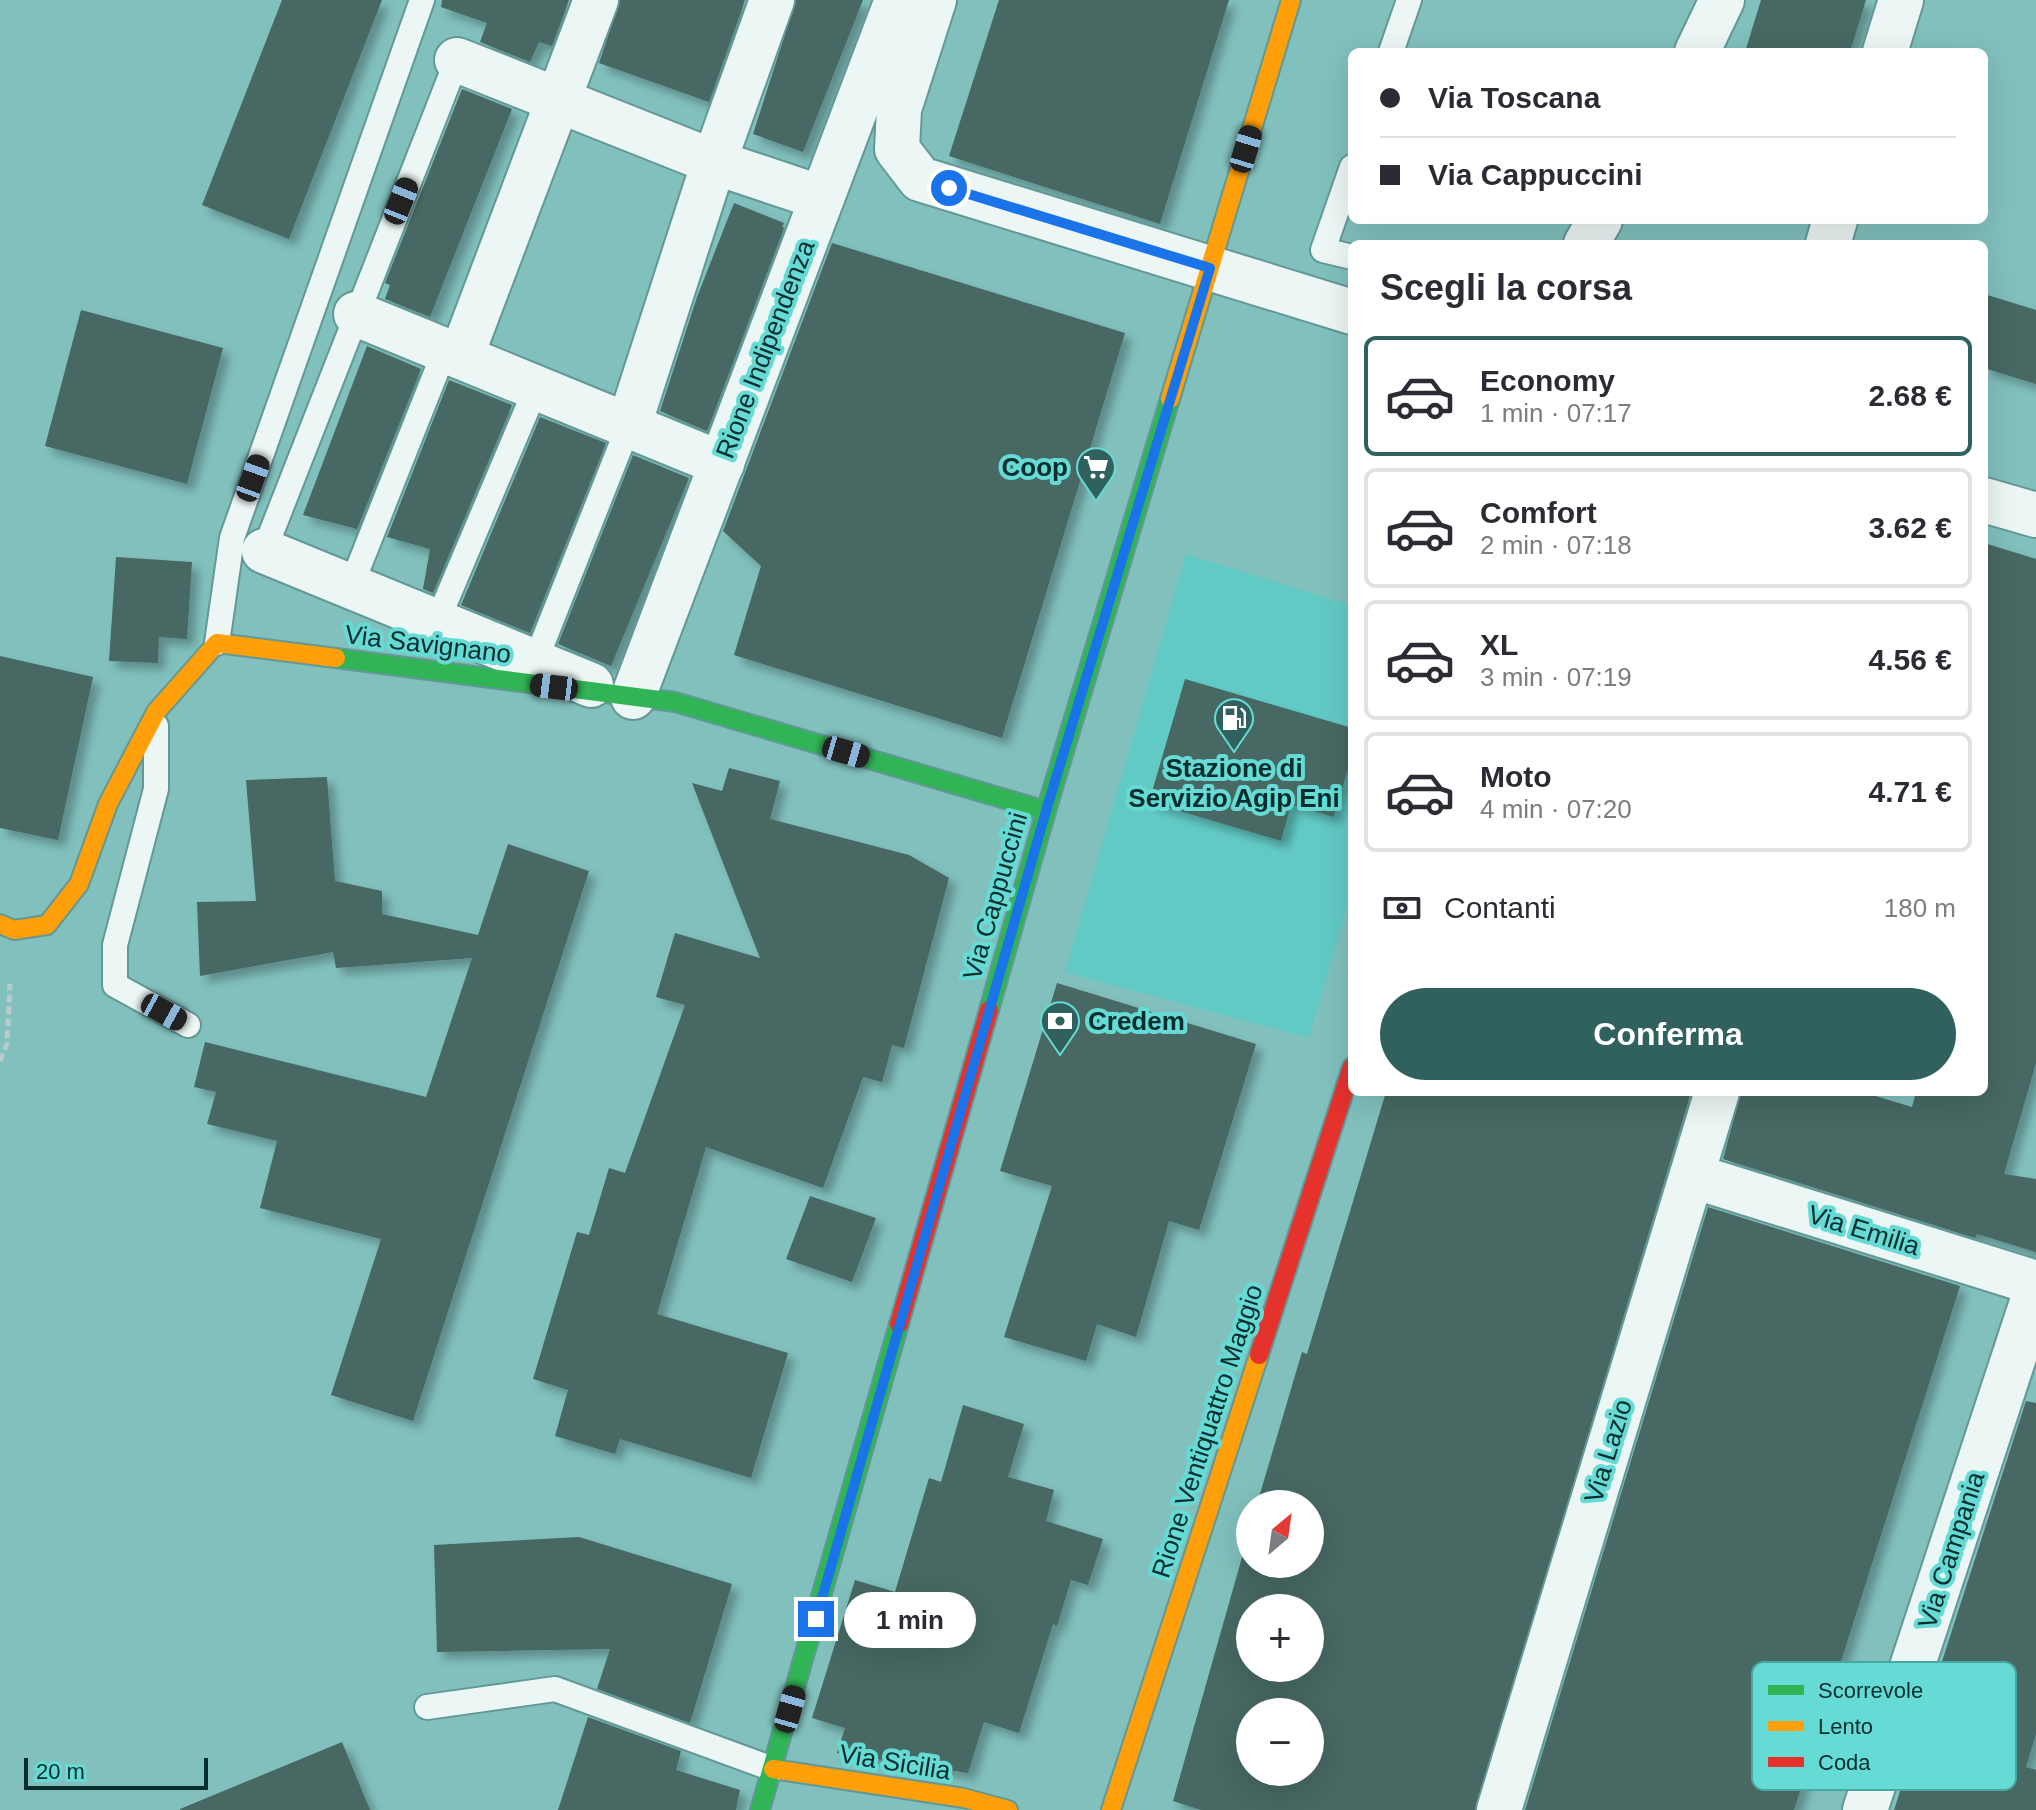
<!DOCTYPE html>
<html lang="it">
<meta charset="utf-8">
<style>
:root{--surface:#fff;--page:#f2f2f3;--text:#2b2b33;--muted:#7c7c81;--line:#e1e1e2;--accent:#31615f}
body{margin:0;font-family:Helvetica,sans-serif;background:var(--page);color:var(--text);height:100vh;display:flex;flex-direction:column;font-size:30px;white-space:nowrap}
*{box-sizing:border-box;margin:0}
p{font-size:26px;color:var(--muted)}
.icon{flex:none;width:44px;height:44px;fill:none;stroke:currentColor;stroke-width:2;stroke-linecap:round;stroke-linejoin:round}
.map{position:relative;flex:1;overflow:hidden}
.sheet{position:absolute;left:1348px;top:240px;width:640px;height:856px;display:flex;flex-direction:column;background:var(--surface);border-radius:12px;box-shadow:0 8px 32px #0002}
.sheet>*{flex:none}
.hud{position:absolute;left:1348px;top:48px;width:640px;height:176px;border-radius:12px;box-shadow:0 8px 32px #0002;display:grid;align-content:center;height:176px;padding:0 32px;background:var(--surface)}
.needle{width:52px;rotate:29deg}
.fabs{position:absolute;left:1236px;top:1490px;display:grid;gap:16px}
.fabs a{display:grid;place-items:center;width:88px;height:88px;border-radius:50%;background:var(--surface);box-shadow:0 8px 32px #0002;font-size:40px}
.scale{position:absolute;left:24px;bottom:20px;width:184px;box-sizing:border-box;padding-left:8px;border:4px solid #062e2c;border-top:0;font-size:22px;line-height:28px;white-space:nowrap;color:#062e2c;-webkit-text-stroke:6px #66dbd5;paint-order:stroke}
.end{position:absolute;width:36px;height:36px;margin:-18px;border:10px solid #1a73e8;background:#fff;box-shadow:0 0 0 4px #fff}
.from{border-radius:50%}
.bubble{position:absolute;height:56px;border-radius:28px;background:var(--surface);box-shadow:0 8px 32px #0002;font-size:26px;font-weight:700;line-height:56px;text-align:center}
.car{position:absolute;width:24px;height:48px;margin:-24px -12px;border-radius:10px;box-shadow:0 0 6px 2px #0007;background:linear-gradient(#222 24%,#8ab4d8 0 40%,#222 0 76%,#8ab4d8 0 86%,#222 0)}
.hud b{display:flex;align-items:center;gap:28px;height:76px;font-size:30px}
.hud b+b{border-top:2px solid var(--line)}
.hud i{width:20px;height:20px;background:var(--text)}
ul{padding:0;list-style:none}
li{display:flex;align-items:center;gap:24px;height:120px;margin:0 16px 12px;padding:0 16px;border:4px solid var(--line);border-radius:12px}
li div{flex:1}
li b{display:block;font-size:30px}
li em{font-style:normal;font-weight:700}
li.current{border-color:var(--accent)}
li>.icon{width:72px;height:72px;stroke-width:1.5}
h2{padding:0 32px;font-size:36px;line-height:96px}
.pay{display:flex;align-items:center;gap:20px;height:88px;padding:0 32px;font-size:30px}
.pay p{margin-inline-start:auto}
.cta{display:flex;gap:16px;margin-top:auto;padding:16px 32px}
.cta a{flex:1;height:92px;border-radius:48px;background:var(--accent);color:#fff;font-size:32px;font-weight:700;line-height:92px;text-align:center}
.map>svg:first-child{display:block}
.built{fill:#62cac5}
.building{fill:#466764;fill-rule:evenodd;filter:url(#shadow)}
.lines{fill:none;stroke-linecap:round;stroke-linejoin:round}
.lane-casing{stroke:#629896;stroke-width:28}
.street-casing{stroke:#629896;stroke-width:48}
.fast-casing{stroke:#629896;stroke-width:22}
.slow-casing{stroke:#629896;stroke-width:22}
.jam-casing{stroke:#629896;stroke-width:22}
.path{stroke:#b8cdcb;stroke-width:5;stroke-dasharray:8 4;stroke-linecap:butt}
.lane{stroke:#ecf6f5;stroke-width:24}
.street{stroke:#ecf6f5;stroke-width:44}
.fast{stroke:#30b455;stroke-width:18}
.slow{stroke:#ff9f0a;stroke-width:18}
.jam{stroke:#e5322d;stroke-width:18}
.route{stroke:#1a73e8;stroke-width:10}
.labels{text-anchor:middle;stroke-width:8;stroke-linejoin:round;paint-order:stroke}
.street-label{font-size:26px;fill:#062e2c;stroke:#66dbd5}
.poi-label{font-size:26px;font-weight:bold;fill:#062e2c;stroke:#66dbd5;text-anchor:end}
.key{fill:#66dbd5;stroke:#49a7a2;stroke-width:2}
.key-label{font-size:22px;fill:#062e2c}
</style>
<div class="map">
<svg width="2036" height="1810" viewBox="0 0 2036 1810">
<defs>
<filter id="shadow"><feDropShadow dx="7" dy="7" stdDeviation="4" flood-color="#0004"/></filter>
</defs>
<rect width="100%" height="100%" fill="#81c0bd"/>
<!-- built -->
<path class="built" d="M1186 554 1352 606V889L1309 1038 1065 972Z"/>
<!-- building -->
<g class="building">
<path d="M282 0H382L289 239 202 205Z"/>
<path d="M442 0H569L552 46 539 42 530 62 480 42 487 23 441 7Z"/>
<path d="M620 0H745L709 102 599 63Z"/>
<path d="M796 0H863L803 152 753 134Z"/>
<path d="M999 0H1229L1160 224 949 156Z"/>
<path d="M1761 0H1866L1850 52H1745Z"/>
<path d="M462 89 512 109 430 317 385 299 390 285 385 283Z"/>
<path d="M734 203 784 223 782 227 784 228 707 431 660 411 697 297Z"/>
<path d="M832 243 1125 333 1002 738 734 655 761 566 723 531Z"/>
<path d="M1984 294 2036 310V384L1984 368Z"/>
<path d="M81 310 223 348 187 484 45 446Z"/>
<path d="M367 346 421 369 357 529 303 515Z"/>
<path d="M449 380 512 405 433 593 423 589 430 549 387 537Z"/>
<path d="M540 417 606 443 530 633 461 605Z"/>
<path d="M633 455 689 478 611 666 558 644Z"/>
<path d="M1984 543 2036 559V1063L2004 1174 2036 1179V1252L1977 1234 1975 1238 1723 1159 1741 1092H1862L1912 1107 1916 1092H1984V799L1987 774 1984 773Z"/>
<path d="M116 557 192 562 187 639 159 637 158 663 109 661Z"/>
<path d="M0 656 93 677 58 840 0 828Z"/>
<path d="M1185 679 1352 728V755L1334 817 1291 805 1281 841 1149 802Z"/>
<path d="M729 768 780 781 770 819 909 855 949 878 904 1048 892 1045 882 1082 863 1077 823 1188 706 1147 657 1314 788 1353 751 1478 620 1439 615 1454 555 1436 568 1390 533 1379 577 1232 589 1235 609 1168 625 1173 685 1005 656 997 675 933 760 958 692 783 722 791Z"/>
<path d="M327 777 335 881 382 891V914L478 935 508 844 589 871 413 1421 331 1395 381 1239 260 1208 277 1141 207 1124 216 1092 194 1087 205 1042 426 1097 472 958 336 968 333 952 200 976 197 902 256 901 246 780Z"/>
<path d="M1057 983 1256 1044 1199 1230 1169 1221 1136 1337 1097 1324 1086 1361 1004 1337 1052 1186 1000 1171Z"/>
<path d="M1386 1092H1691L1475 1810H1201L1173 1801 1250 1529V1564H1310V1504H1257L1302 1352 1307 1354ZM1250 1608H1310V1668H1250ZM1250 1712H1310V1772H1250Z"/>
<path d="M810 1196 876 1218 852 1282 786 1259Z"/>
<path d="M1708 1207 1960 1286 1794 1810H1525Z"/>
<path d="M2026 1401 2036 1403V1734L2026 1767 2036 1770V1810H1894Z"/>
<path d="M963 1405 1024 1424 1008 1477 1054 1490 1046 1521 1103 1539 1088 1585 1071 1580 1057 1626 1053 1624 1019 1733 984 1722 968 1773 837 1753 845 1728 812 1718 855 1580 895 1592 929 1478 941 1482Z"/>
<path d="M579 1537 732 1584 690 1723 597 1689 610 1649 437 1652 434 1545Z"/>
<path d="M588 1717 681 1751 676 1770 740 1790 736 1810H558Z"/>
<path d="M342 1742 370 1810H180V1809Z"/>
</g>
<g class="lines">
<defs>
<g id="lane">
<path d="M1391 52 1409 0"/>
<path d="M1352 167 1323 250 1352 257"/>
<path d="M264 551 457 60"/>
<path d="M351 586 445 350"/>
<path d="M437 622 536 388"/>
<path d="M217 643 232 538 422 0"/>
<path d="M535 662 629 425"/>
<path d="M156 726V789L115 945V985L188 1025"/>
<path d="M427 1707 555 1689 773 1769"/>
</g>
<g id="street">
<path d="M934 0 899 109 897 149 920 179 1352 312"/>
<path d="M1697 52 1722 0"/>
<path d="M1885 52 1901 0"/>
<path d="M457 60 714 162 822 198"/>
<path d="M1586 244 1600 220"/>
<path d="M1828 244 1835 220"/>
<path d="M356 314 722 464"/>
<path d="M461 357 596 0"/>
<path d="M629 425 714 162 772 0"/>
<path d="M1984 500 2036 515"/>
<path d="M264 551 591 685"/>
<path d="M633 697 897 0"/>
<path d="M1693 1176 2036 1283"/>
<path d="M1499 1810 1717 1092"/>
<path d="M1865 1810 2036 1290"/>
</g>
<g id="fast">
<path d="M336 658 675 702 1046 811"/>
<path d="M989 1010 1046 811 1170 399"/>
<path d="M760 1810 899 1324"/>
</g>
<g id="slow">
<path d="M1170 399 1291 0"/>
<path d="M0 924 14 930 47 925 79 884 108 804 156 712 217 643 336 658"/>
<path d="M773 1769 964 1798 1008 1810"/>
<path d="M1111 1810 1259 1355"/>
</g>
<g id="jam">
<path d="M899 1324 989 1010"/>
<path d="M1259 1355 1352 1067"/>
</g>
</defs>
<!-- lane casing -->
<use href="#lane" class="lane-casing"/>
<!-- street casing -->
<use href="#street" class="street-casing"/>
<!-- fast casing -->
<use href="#fast" class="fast-casing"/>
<!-- slow casing -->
<use href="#slow" class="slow-casing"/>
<!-- jam casing -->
<use href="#jam" class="jam-casing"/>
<!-- path -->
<path class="path" d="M0 1061 7 1044 10 984"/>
<!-- lane -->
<use href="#lane" class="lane"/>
<!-- street -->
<use href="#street" class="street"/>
<!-- fast -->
<use href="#fast" class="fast"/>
<!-- slow -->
<use href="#slow" class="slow"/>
<!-- jam -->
<use href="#jam" class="jam"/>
</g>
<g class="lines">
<!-- route -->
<path class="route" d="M816 1619 1046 811 1210 268 949 188"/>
</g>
<!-- icons -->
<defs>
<symbol id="supermarket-pin" viewBox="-11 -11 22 30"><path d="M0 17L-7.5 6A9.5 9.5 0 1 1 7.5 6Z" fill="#31615f" stroke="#66dbd5"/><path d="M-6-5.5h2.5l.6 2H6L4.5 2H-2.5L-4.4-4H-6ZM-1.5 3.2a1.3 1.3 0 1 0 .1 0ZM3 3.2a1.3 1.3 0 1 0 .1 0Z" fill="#fff"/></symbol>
<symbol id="fuel-pin" viewBox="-11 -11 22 30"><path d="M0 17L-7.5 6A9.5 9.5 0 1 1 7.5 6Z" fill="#31615f" stroke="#66dbd5"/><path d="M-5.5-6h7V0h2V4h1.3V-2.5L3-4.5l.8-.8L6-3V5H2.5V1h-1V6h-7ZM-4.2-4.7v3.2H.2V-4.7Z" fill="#fff"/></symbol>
<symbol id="bank-pin" viewBox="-11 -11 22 30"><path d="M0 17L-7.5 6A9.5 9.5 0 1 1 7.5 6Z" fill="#31615f" stroke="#66dbd5"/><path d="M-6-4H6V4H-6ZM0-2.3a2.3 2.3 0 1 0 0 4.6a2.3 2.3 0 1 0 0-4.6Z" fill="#fff"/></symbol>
</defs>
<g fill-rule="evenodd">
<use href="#supermarket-pin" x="1074" y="445" width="44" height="60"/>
<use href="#fuel-pin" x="1212" y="696" width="44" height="60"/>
<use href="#bank-pin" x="1038" y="999" width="44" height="60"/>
</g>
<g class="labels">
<!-- street labels -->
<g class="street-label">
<text transform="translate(765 349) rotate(-69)" y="9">Rione Indipendenza</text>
<text transform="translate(428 644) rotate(7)" y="9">Via Savignano</text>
<text transform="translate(995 896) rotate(-74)" y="9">Via Cappuccini</text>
<text transform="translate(1864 1230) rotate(17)" y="9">Via Emilia</text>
<text transform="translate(1207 1431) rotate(-72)" y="9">Rione Ventiquattro Maggio</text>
<text transform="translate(1608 1451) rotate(-73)" y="9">Via Lazio</text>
<text transform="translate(1951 1550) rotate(-72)" y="9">Via Campania</text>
<text transform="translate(895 1762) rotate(9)" y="9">Via Sicilia</text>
</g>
<!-- poi labels -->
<g class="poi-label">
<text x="1068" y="476">Coop</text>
<text x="1234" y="777" text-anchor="middle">Stazione di<tspan x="1234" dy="30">Servizio Agip Eni</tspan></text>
<text x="1088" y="1030" text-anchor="start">Credem</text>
</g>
</g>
<!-- legend -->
<rect x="1752" y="1662" width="264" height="128" rx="12" class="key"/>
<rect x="1768" y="1685" width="36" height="10" fill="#30b455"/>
<rect x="1768" y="1721" width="36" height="10" fill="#ff9f0a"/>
<rect x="1768" y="1757" width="36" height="10" fill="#e5322d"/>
<g class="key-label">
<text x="1818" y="1698">Scorrevole</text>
<text x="1818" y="1734">Lento</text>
<text x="1818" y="1770">Coda</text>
</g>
</svg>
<div class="fabs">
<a><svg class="needle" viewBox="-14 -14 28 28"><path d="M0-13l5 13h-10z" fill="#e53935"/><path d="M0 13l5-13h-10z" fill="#7c7c81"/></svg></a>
<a>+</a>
<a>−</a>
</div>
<div class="scale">20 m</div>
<i class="end from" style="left:949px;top:188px"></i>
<i class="end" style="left:816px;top:1619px"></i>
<div class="bubble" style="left:844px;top:1592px;width:132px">1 min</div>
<i class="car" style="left:1246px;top:149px;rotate:17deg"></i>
<i class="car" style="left:401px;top:201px;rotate:22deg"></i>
<i class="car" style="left:253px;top:478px;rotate:20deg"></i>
<i class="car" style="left:554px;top:687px;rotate:277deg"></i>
<i class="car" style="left:846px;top:752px;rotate:106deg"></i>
<i class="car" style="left:164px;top:1012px;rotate:119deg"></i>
<i class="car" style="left:790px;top:1709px;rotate:16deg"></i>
<div class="hud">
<b><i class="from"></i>Via Toscana</b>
<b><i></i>Via Cappuccini</b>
</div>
<section class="sheet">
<h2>Scegli la corsa</h2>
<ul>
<li class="current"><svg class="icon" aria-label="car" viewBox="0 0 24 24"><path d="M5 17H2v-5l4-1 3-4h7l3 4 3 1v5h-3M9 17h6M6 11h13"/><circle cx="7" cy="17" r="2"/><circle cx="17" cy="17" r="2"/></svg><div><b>Economy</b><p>1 min · 07:17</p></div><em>2.68 €</em></li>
<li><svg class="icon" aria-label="car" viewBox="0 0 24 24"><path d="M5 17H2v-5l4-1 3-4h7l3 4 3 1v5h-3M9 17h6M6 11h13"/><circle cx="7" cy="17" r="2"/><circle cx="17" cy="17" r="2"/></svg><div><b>Comfort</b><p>2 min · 07:18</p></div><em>3.62 €</em></li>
<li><svg class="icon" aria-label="car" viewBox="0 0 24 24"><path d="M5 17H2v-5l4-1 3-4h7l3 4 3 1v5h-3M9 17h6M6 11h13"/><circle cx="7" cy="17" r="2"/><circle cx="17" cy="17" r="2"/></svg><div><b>XL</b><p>3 min · 07:19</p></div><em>4.56 €</em></li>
<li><svg class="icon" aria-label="car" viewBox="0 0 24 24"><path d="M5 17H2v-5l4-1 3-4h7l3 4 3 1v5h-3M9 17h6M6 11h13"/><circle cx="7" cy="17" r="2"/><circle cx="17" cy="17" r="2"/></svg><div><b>Moto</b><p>4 min · 07:20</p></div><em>4.71 €</em></li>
</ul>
<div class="pay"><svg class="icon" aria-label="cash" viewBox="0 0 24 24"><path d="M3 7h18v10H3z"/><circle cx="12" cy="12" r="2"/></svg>Contanti<p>180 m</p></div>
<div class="cta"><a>Conferma</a></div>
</section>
</div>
